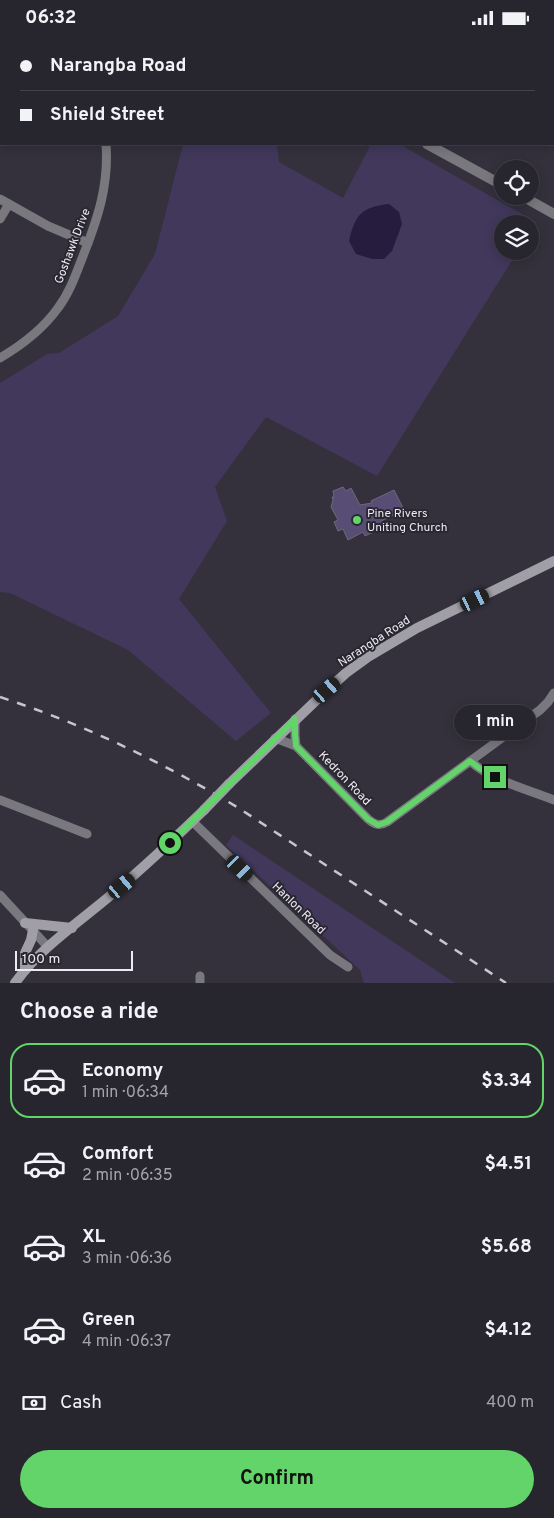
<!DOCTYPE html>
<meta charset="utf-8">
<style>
:root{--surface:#27252e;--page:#33313a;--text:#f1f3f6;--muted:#a4a5aa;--line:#43424a;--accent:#62d469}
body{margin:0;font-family:Overpass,sans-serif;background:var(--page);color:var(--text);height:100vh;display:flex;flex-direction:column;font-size:19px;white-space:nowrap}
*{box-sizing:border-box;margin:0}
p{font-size:16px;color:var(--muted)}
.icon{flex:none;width:28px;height:28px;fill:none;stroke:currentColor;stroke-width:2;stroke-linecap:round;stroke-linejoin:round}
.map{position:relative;height:948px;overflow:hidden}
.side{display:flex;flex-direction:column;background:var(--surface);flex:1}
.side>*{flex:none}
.guide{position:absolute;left:0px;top:0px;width:555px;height:110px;box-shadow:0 2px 12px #0003,0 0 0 1px var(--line);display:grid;align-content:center;height:110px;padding:0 20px;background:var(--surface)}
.tools{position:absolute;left:494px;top:125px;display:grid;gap:10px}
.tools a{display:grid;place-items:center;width:45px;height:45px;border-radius:50%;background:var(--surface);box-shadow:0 2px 12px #0003,0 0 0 1px var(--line);font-size:25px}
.scale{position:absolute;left:15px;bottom:12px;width:118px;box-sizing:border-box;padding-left:5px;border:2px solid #ebe9f1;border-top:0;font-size:14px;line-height:18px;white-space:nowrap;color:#ebe9f1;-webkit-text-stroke:4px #2a2732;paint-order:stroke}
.end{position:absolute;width:22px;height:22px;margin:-11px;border:6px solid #62d469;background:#111;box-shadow:0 0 0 2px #111}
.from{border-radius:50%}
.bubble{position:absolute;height:35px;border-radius:18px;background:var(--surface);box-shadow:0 2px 12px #0003,0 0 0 1px var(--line);font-size:16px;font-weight:700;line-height:35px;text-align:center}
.car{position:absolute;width:15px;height:30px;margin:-15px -8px;border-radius:6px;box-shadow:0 0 4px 1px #0007;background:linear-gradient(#222 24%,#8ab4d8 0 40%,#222 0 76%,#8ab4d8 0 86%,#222 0)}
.guide b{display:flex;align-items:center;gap:18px;height:48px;font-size:19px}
.guide b+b{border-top:1px solid var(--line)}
.guide i{width:12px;height:12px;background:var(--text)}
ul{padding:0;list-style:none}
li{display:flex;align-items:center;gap:15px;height:75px;margin:0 10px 8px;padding:0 10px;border:2px solid transparent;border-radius:20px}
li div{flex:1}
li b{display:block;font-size:19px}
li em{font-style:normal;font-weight:700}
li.selected{border-color:var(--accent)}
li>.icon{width:45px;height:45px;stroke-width:1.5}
h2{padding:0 20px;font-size:22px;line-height:60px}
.pay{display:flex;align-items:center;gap:12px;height:55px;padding:0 20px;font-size:19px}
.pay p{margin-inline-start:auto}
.button{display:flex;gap:10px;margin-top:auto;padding:10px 20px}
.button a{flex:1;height:58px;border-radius:30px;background:var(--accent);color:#111;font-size:20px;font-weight:700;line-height:58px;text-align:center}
.status{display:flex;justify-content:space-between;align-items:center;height:35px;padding:0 25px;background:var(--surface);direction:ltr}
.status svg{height:14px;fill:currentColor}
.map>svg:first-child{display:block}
.green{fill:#41385b}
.water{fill:#261c3e}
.building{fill:#584e75;stroke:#6c6976}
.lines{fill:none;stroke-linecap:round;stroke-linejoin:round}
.minor{stroke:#79787e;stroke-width:9}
.tertiary{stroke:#79787e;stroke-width:10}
.secondary{stroke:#a09fa8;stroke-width:10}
.rail{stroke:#c7c5ce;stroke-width:2.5;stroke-dasharray:9 9;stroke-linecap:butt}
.secondary-bridge{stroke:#a09fa8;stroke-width:10}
.route{stroke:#62d469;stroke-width:6}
.poi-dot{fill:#62d469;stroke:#2a2732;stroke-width:2}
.labels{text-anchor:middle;stroke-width:4;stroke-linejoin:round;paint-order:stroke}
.street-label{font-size:12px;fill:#ebe9f1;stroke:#2a2732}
.poi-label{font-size:12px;fill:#ebe9f1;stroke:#2a2732;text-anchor:start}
</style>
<div class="status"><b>06:32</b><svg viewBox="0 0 49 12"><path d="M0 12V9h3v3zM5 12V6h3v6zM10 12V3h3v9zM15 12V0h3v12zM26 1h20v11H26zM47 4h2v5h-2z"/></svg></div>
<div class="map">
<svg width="554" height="948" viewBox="0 0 554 948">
<rect width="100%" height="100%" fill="#34313d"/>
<!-- green -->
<g class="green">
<path d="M183 109H277L279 127 343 163 371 109H399L536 187 530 197V189H502V216H518L377 441 266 382 215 452 227 486 179 564 271 678 236 706 128 615 10 558 0 557V348L47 319 59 318 118 281 155 219Z"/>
<path d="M233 800 455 948H364L360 935 226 810Z"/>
</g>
<!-- water -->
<path class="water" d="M389 169 399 177 402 189 392 216 384 224H372L356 219 349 206C355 180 361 172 389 169Z"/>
<!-- building -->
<path class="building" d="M343 452 346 456 351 453 360 470 372 468 371 466 394 455 404 475 381 486 382 489 379 490 378 488 370 491 373 497 365 501 363 497 348 505 343 494 338 496 334 487 338 485 331 472 333 465 332 462H334L333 456Z"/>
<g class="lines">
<!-- minor -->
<g class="minor">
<path d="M458 0 460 1"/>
<path d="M42 1 43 0"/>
<path d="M108 1 109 0"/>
<path d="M260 1 261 0"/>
<path d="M0 56 1 55"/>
<path d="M0 164 48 191 88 208"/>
<path d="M0 184 9 169"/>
<path d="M0 323C22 310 43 294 58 273 70 257 76 239 83 221 98 183 109 150 106 109"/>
<path d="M295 684V701L296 711"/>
<path d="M275 703 296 711 368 784C374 789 379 792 387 787L540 675 548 667 554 658"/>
<path d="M470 726C493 746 526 754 554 765"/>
<path d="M0 765 87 799"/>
<path d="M192 786 330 920 348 932"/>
<path d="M0 860 48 912"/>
<path d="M200 941V948"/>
</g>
<!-- tertiary -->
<g class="tertiary">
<path d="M230 0 232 1"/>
<path d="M427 109 502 150"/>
<path d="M522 161 554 179"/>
</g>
<!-- secondary -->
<g class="secondary">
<path d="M229 749 327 655 346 638 368 622 417 593 554 526"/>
<path d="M25 888 72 893"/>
<path d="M25 935V918L31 905 33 895"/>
<path d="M15 948C40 913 78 888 111 860 143 833 174 804 204 775"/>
</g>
<!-- rail -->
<path class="rail" d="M0 662C83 689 162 727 237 772L506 948"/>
<!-- secondary-bridge -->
<path class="secondary-bridge" d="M204 775 229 749"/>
</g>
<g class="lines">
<!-- route -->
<path class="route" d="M170 808 295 684V698L296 711 368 784 378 790 387 787 470 726 479 733 495 742"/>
</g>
<!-- markers -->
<circle class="poi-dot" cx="357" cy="485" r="5"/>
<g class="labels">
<!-- street labels -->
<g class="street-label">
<text transform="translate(72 211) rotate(-69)" y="4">Goshawk Drive</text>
<text transform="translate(374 606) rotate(-33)" y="4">Narangba Road</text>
<text transform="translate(345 743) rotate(46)" y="4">Kedron Road</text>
<text transform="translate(299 873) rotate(44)" y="4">Hanlon Road</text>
</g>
<!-- poi labels -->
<g class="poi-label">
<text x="367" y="482">Pine Rivers<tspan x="367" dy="14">Uniting Church</tspan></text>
</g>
</g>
</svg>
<div class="tools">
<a><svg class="icon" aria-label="locate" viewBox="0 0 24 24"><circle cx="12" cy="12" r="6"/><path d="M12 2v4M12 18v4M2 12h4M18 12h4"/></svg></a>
<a><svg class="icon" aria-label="layers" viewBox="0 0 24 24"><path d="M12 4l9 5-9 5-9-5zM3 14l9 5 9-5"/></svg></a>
</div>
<div class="scale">100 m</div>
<i class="end from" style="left:170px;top:808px"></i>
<i class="end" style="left:495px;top:742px"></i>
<div class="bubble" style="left:454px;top:670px;width:82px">1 min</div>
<i class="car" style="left:475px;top:565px;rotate:64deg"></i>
<i class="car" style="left:327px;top:655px;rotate:49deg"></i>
<i class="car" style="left:240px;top:833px;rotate:134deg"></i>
<i class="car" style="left:122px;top:851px;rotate:50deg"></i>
<div class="guide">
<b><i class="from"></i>Narangba Road</b>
<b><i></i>Shield Street</b>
</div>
</div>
<section class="side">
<h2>Choose a ride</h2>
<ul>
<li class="selected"><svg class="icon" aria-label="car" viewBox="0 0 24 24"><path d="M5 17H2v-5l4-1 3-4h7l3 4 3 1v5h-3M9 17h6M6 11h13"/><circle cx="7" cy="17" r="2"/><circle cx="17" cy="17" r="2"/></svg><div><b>Economy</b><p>1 min · 06:34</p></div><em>$3.34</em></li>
<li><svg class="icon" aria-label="car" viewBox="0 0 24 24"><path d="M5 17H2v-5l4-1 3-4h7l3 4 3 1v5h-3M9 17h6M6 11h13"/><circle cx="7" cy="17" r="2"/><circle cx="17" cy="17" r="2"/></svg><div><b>Comfort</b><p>2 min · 06:35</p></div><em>$4.51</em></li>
<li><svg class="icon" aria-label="car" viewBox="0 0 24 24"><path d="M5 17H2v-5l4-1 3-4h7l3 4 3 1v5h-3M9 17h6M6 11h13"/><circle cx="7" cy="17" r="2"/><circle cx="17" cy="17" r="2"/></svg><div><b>XL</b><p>3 min · 06:36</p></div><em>$5.68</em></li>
<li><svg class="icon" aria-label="car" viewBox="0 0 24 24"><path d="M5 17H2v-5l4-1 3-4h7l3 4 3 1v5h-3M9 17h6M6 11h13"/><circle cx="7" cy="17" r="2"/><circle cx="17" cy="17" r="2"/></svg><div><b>Green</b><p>4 min · 06:37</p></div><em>$4.12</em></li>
</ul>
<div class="pay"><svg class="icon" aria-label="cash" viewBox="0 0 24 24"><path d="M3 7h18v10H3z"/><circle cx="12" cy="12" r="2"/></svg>Cash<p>400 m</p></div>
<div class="button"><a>Confirm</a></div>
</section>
